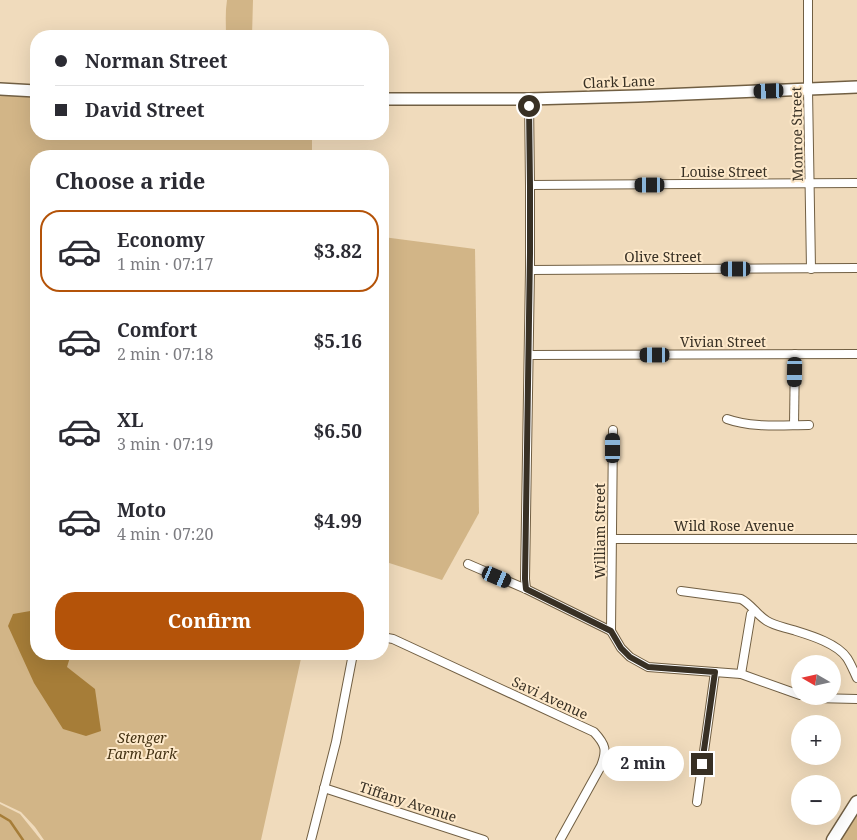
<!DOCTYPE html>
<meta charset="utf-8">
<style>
:root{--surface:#fff;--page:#f2f2f3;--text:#2b2b33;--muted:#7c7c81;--line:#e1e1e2;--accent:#b45309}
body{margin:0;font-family:"Noto Serif",serif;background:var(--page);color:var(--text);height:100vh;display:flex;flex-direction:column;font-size:19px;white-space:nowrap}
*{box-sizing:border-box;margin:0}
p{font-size:16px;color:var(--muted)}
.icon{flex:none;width:28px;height:28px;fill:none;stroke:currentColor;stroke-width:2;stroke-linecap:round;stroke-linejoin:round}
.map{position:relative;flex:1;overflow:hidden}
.details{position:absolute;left:30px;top:150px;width:359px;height:510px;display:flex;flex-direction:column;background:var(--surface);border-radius:20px;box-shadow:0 5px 20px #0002}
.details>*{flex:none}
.banner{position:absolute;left:30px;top:30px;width:359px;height:110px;border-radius:20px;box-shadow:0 5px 20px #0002;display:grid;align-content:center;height:110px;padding:0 25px;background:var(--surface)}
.needle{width:32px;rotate:279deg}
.buttons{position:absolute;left:791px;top:655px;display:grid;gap:10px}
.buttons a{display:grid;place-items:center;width:50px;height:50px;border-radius:50%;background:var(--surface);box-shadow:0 5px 20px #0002;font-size:25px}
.end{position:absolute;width:22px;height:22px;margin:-11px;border:6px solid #383024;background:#fff;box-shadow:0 0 0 2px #fff}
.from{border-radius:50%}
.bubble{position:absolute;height:35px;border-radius:18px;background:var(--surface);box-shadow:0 5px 20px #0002;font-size:16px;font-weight:700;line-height:35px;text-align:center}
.car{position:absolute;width:15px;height:30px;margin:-15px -8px;border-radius:6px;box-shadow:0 0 4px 1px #0007;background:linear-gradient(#222 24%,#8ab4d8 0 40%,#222 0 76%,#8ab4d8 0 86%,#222 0)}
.banner b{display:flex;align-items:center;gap:18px;height:48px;font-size:19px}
.banner b+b{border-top:1px solid var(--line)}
.banner i{width:12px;height:12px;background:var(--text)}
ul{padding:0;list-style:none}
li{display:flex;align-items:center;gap:15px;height:82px;margin:0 10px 8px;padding:0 15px;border:2px solid transparent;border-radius:20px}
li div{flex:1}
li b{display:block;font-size:19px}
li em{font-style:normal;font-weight:700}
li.selected{border-color:var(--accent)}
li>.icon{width:45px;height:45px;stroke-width:1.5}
h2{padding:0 25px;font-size:22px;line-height:60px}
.primary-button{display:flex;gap:10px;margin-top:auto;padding:10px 25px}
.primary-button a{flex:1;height:58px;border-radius:20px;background:var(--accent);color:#fff;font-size:20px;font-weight:700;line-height:58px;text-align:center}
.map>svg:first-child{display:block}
.green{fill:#d2b587}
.water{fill:#a67d38}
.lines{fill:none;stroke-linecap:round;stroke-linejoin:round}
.stream{stroke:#a67d38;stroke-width:2.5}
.street-casing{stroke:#715f43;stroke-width:10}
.secondary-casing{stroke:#715f43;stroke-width:14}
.primary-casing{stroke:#715f43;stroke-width:15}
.street{stroke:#fff;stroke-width:8}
.secondary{stroke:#fff;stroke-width:11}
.primary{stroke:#fff;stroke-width:12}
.route{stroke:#383024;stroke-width:6}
.labels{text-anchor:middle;stroke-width:4;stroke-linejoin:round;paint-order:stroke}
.street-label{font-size:14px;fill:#383024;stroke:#fde8c9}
.park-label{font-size:14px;font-style:italic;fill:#433112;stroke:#fde8c9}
</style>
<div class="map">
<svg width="857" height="840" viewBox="0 0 857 840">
<rect width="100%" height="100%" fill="#f0dbbc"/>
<!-- green -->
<g class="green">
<path d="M227 0H253L252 36H226C226 24 225 12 227 0Z"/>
<path d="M0 95 36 97V134H312V156H36V654H302L261 840H44L35 827 21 812 0 802Z"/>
<path d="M383 237 475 249 479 513 442 580 383 561Z"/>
<path d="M0 804 20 814 41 840H0Z"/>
<path d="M857 809V840H837Z"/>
</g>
<!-- water -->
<path class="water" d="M36 610V654H71L67 667 95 689 101 731 86 736 63 729 34 683 8 626 13 614Z"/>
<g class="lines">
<!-- stream -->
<path class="stream" d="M0 815 10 821 23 840"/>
<defs>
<g id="street">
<path d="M808 0V90L811 269"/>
<path d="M530 185 857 183"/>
<path d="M530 270 857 268"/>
<path d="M529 355 857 354"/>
<path d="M727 419C752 428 782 425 809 425"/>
<path d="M794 425 795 354"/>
<path d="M612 539H857"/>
<path d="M468 564 526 589 611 631 621 648 630 657 648 667 741 674 800 695"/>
<path d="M526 589 525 579 530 270V185L529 99"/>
<path d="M681 591 741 599C751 604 757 615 767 621 775 626 784 627 793 630 809 635 837 643 847 658 851 664 854 672 857 678"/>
<path d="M611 631 613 430"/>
<path d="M382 637 393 639 594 732C606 745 607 750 601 766L560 840"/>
<path d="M741 674 751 614 755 611"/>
<path d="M805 696 814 698 857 699"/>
<path d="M324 788 484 840"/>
<path d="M697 802 715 672"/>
<path d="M311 840 336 742 352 659 354 654"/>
</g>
<g id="secondary">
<path d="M0 89 36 91"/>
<path d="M382 99H529L638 96 857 87"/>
</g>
<path id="primary" d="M833 840 857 802"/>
</defs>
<!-- street casing -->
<use href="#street" class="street-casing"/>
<!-- secondary casing -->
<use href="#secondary" class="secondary-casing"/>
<!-- primary casing -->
<use href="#primary" class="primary-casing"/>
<!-- street -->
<use href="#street" class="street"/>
<!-- secondary -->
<use href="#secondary" class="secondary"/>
<!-- primary -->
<use href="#primary" class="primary"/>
</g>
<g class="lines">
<!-- route -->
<path class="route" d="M529 106 530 186V253L525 579 526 589 611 631 621 648 630 657 648 667 715 672 702 764"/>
</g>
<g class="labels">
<!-- street labels -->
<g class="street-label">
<text transform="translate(619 82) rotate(-2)" y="5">Clark Lane</text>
<text transform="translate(797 134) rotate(-91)" y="5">Monroe Street</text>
<text x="724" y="177">Louise Street</text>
<text x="663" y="262">Olive Street</text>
<text x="723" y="347">Vivian Street</text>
<text x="734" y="531">Wild Rose Avenue</text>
<text transform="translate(600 531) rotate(-90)" y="5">William Street</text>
<text transform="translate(550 698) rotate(25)" y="5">Savi Avenue</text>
<text transform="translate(408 802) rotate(18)" y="5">Tiffany Avenue</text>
</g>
<!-- park labels -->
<g class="park-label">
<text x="142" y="743">Stenger<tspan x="142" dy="16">Farm Park</tspan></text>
</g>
</g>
</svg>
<div class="buttons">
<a><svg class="needle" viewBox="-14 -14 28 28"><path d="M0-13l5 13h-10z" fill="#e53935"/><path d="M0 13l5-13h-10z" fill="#7c7c81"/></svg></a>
<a>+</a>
<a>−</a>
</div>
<i class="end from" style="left:529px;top:106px"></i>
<i class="end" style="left:702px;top:764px"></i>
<div class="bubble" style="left:602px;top:746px;width:82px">2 min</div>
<i class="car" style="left:769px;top:91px;rotate:268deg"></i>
<i class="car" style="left:650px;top:185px;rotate:270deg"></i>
<i class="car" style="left:736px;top:269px;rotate:270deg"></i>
<i class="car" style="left:655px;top:355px;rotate:270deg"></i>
<i class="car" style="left:795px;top:372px;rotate:181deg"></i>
<i class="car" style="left:613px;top:448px;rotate:0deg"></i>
<i class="car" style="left:497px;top:577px;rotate:113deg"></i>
<div class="banner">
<b><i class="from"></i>Norman Street</b>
<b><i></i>David Street</b>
</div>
<section class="details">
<h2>Choose a ride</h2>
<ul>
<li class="selected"><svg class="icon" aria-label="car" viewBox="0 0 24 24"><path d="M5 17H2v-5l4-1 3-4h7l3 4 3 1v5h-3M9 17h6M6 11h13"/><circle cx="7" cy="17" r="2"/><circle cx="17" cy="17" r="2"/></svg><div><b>Economy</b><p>1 min · 07:17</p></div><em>$3.82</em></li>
<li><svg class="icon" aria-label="car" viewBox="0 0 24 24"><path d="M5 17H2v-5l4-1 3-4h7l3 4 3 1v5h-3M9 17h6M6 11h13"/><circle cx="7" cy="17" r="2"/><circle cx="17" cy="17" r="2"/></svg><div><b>Comfort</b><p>2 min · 07:18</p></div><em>$5.16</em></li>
<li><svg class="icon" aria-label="car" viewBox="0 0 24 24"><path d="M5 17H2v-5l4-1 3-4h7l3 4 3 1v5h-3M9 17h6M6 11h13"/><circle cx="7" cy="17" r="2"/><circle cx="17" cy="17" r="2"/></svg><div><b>XL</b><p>3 min · 07:19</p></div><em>$6.50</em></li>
<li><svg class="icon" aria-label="car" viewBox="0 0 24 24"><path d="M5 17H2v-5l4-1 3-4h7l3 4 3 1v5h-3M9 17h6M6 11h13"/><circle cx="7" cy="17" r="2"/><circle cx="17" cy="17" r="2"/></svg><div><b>Moto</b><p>4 min · 07:20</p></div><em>$4.99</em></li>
</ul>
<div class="primary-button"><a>Confirm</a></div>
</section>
</div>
